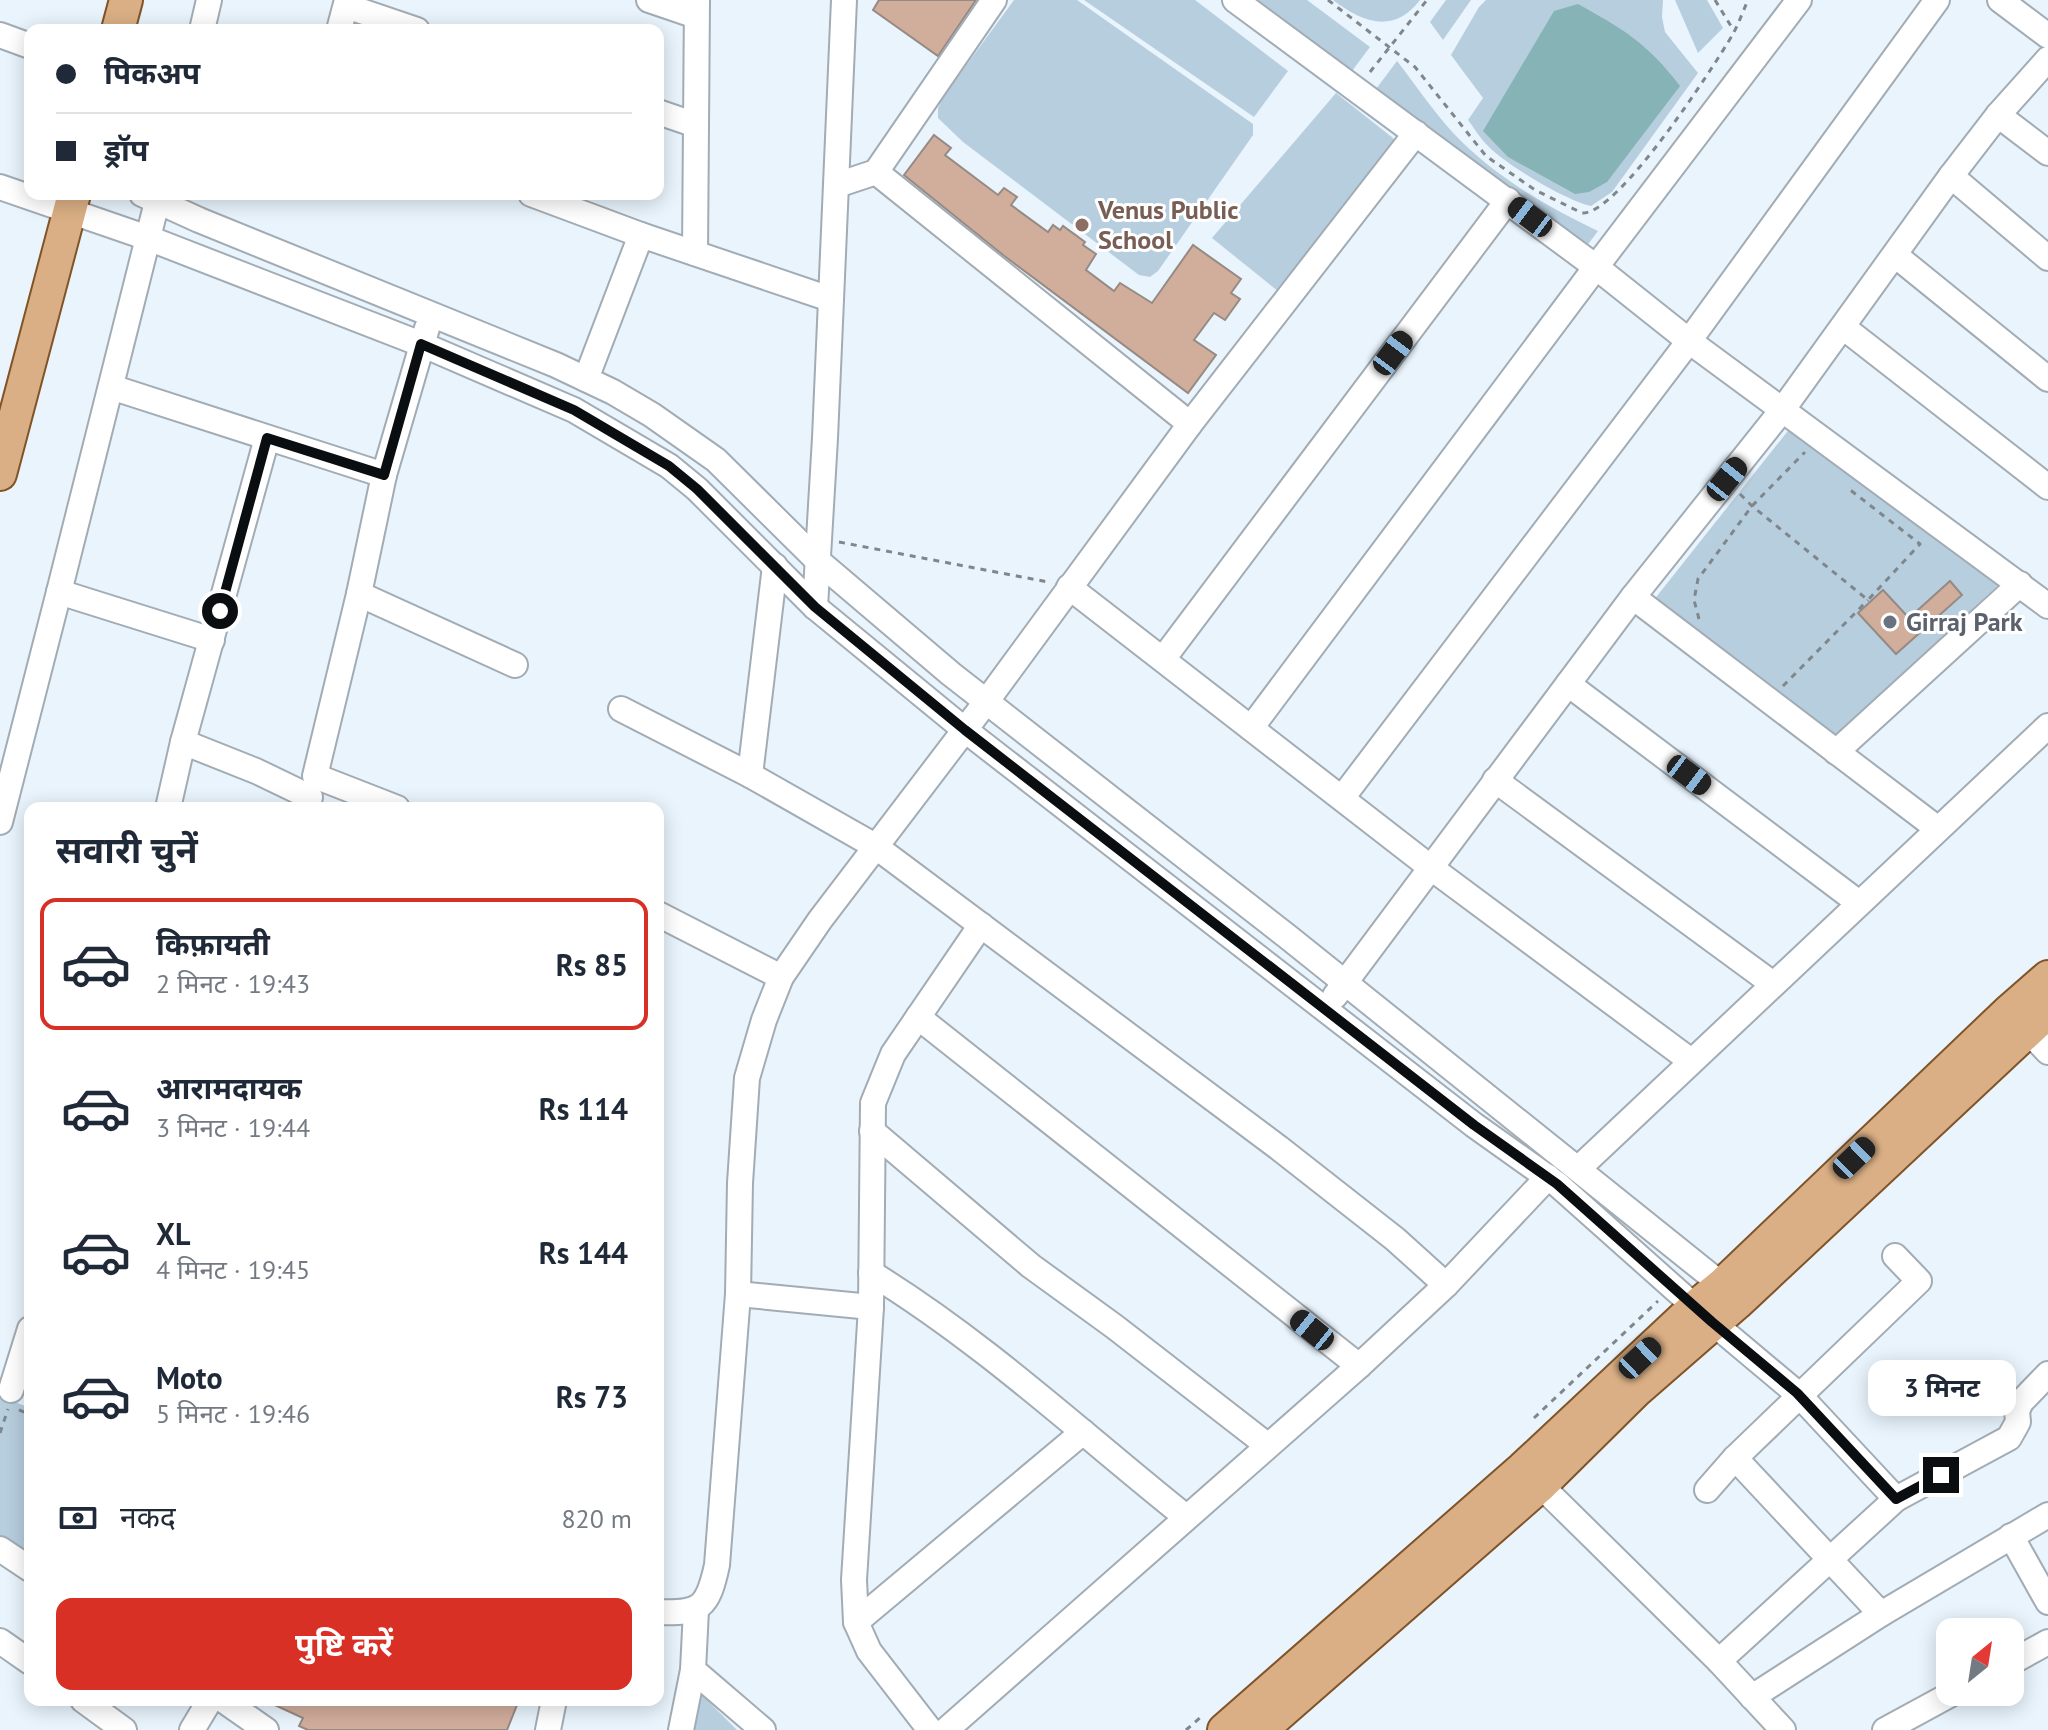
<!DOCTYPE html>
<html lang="hi">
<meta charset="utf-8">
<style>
:root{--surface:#fff;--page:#f2f2f3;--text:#1f2937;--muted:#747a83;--line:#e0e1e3;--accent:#d93025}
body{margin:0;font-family:"PT Sans","Noto Sans Devanagari",sans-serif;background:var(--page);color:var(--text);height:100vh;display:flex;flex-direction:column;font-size:30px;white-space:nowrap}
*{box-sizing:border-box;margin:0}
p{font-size:26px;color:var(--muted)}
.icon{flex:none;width:44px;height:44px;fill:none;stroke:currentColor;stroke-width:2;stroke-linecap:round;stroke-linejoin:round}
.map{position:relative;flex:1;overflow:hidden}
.details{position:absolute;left:24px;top:802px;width:640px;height:904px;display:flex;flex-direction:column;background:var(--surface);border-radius:16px;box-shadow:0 4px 20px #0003}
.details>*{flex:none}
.top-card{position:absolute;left:24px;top:24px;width:640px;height:176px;border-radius:16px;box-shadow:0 4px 20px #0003;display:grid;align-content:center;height:176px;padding:0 32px;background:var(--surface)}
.needle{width:52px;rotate:30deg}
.controls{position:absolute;left:1936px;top:1618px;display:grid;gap:16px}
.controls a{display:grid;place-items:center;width:88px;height:88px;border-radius:16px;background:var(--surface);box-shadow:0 4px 20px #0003;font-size:40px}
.end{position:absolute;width:36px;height:36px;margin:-18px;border:10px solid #0a0e11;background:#fff;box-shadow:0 0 0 4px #fff}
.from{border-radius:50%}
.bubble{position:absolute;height:56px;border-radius:16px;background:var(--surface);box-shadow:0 4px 20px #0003;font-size:26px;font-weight:700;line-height:56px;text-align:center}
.car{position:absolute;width:24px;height:48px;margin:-24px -12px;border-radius:10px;box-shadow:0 0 6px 2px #0007;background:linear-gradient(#222 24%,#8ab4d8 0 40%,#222 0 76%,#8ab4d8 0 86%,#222 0)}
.top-card b{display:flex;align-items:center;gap:28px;height:76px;font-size:30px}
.top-card b+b{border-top:2px solid var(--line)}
.top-card i{width:20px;height:20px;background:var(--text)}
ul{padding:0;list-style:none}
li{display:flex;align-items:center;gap:24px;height:132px;margin:0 16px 12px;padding:0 16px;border:4px solid transparent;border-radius:16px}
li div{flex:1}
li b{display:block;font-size:30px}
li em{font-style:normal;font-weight:700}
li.on{border-color:var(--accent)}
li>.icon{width:72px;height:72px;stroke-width:1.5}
h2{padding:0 32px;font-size:36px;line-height:96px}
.pay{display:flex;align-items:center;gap:20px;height:88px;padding:0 32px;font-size:30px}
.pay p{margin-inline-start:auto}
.cta{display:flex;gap:16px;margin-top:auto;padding:16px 32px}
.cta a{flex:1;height:92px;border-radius:16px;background:var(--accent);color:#fff;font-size:32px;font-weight:700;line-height:92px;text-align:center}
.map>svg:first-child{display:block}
.green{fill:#b7cedf}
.water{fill:#85b3b6}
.building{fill:#d1ad9c;stroke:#968a84;stroke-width:2}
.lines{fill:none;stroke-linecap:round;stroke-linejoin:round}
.minor-casing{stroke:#a2acb4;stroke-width:28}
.major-casing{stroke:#815427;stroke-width:36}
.path{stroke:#7f878d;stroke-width:3;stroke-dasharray:6 6;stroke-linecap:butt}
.minor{stroke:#fff;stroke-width:24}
.major{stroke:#daaf85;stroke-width:32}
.route{stroke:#0a0e11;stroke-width:10}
.education-dot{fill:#8d6e63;stroke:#fff;stroke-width:3}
.worship-dot{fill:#6b7280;stroke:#fff;stroke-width:3}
.labels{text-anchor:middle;stroke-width:6;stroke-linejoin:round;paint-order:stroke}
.education-label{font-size:26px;font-weight:bold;fill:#785e54;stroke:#fff;text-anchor:start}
.worship-label{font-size:26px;font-weight:bold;fill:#5b616d;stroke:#fff;text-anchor:start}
</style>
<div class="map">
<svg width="2048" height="1730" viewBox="0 0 2048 1730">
<rect width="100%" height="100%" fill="#e9f4fd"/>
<!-- green -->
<g class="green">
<path d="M1014 0H1077L1253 124V135L1158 271 1150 277 1139 275 963 142 938 118V108L943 97Z"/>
<path d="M1084 0H1195L1288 71 1254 117Z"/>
<path d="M1257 0H1307L1370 47 1352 71Z"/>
<path d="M1333 0H1420C1393 35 1362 22 1333 0Z"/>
<path d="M1446 0H1471L1443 40 1430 22Z"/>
<path d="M1486 0H1663L1662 17 1665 32 1698 73 1612 192 1591 206C1565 200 1506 165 1487 145 1480 138 1474 128 1468 120L1483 98 1451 55 1479 7Z"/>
<path d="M1675 0H1707L1723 28 1698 53Z"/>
<path d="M1397 61C1418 88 1439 120 1463 143 1504 182 1548 207 1598 231L1586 247 1376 89Z"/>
<path d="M1336 93 1393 138 1395 149 1279 292 1212 238Z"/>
<path d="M1791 427 1999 584 1835 737 1653 601Z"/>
<path d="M0 1396 30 1408V1561L0 1541Z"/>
<path d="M701 1694 737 1730H694Z"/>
</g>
<!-- water -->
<path class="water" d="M1578 4C1623 29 1647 43 1680 86L1607 182 1589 192 1575 194 1508 157 1483 131 1554 11Z"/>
<!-- building -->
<g class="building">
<path d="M879 0H976L938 56 873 10Z"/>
<path d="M934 135 951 148 945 155 998 195 1004 188 1017 197 1011 205 1048 232 1053 225 1060 230 1063 226 1085 242 1083 245 1096 254 1086 270 1114 291 1120 283 1152 303 1193 245 1241 279 1231 293 1240 299 1225 320 1214 313 1194 340 1216 355 1188 393 1003 255 904 175Z"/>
<path d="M1950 581 1962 595 1896 654 1858 613 1883 590 1909 618Z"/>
<path d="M264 1700H519L507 1730H308L299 1726 303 1718Z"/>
</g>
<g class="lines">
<defs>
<g id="minor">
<path d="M649 0 696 16"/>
<path d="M1235 0 1596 267 1799 0"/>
<path d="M2000 0 2048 36"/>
<path d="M346 6 417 30"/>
<path d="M202 30 209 0"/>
<path d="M339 30 347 0"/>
<path d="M0 35 30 46"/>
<path d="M658 112 696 125"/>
<path d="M1998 115 2048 153"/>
<path d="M876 172 1190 424"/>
<path d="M1951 176 2048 258"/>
<path d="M837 185 876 172 994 0"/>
<path d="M0 187 148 238 421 344 574 410 669 466 697 489 815 607 965 730 1474 1125 1557 1184 1712 1322 1799 1395 1896 1499 2009 1438 2018 1422 2017 1411 2021 1402 2048 1374"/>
<path d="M142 194 199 220 556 365 613 392 652 415 716 460 818 561 951 674 1288 937 1722 1285 1733 1298"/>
<path d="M159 194 59 592 212 640"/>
<path d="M531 194 641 235"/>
<path d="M695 253 697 0"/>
<path d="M1895 255 2048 379"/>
<path d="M1843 327 2048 487"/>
<path d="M586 379 641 235 830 299"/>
<path d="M111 387 384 475"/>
<path d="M775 566 750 775 875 846 1279 1148 1395 1239 1446 1285 1548 1177"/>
<path d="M1069 587 1430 867 1691 1061"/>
<path d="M359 594 515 665"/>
<path d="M1633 597 1938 829"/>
<path d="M815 607 825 438 844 0"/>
<path d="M1163 659 1508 200"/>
<path d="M1568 684 1859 903"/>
<path d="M621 709 750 775"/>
<path d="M1251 728 1596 267 1689 341 2048 606"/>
<path d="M183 742 267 438"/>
<path d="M1836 752 2020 584"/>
<path d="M1495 780 1773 984"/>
<path d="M1342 798 1689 341 1937 0"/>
<path d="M168 808 183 742 256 771 310 797 307 808"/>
<path d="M397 808 315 776 359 594 384 475 427 328"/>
<path d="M0 822 59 592"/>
<path d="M658 914 781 977"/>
<path d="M1335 996 1633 597 1783 409 1951 176 1998 115 2048 59"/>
<path d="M918 1017 1359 1366 1446 1285"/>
<path d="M2016 1018 2048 1052"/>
<path d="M872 1131 1031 1266 1115 1327 1267 1445"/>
<path d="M1579 1168 2048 726"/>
<path d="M871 1273C985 1343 1082 1434 1186 1517"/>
<path d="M738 1294 871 1307 873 1103 893 1054 981 925"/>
<path d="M871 1307 854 1580 856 1622 869 1651 930 1730"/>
<path d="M11 1390 30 1329"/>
<path d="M1735 1458 1881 1614 2048 1515"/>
<path d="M1530 1475 1719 1661 1783 1730"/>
<path d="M1707 1490 1735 1458 1919 1281 1895 1256"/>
<path d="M2011 1536 2048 1602"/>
<path d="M0 1549 30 1569"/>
<path d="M696 1610 693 1670 763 1730"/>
<path d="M658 1612C701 1614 708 1607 717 1565L738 1294 740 1183 747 1078 764 1020 781 977 820 920 986 702 1190 424 1416 133"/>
<path d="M856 1622 1083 1432"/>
<path d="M0 1641 30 1662"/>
<path d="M1719 1661 1896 1499"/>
<path d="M2010 1663 2048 1642"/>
<path d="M1752 1697 1881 1614"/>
<path d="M83 1700 124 1730"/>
<path d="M223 1700 266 1730"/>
<path d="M192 1730 210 1700"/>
<path d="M548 1730 554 1700"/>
<path d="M681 1730 693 1670"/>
<path d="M946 1730 1359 1366"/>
<path d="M1885 1730 1955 1692"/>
</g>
<g id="major">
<path d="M118 30 126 0"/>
<path d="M0 474 74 194"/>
<path d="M1224 1730 1523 1468 1695 1307 1722 1285 2009 1011 2048 977"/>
<path d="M1261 1730 1541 1485 1636 1391 1737 1303 2048 1012"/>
</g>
</defs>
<!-- minor casing -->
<use href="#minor" class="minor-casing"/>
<!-- major casing -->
<use href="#major" class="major-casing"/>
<!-- path -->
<g class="path">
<path d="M1328 0 1415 67 1486 156 1535 190 1582 213C1618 215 1713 68 1733 34 1739 23 1743 11 1748 0"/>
<path d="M1715 0 1734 31"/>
<path d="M1370 72 1427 0"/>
<path d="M1740 494 1752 506 1868 600 1920 544 1849 489"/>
<path d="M839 542 1048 582"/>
<path d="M1699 619 1694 600 1698 579 1752 506 1804 453 1805 454"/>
<path d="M1783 686 1868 600"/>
<path d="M19 1410 30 1414"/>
<path d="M1534 1418 1658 1301"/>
<path d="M0 1433 8 1409"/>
<path d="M1186 1730 1201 1717"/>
</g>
<!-- minor -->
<use href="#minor" class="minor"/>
<!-- major -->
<use href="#major" class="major"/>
</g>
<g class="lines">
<!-- route -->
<path class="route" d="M220 611 267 438 384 475 421 344 574 410 669 466 697 489 815 607 965 730 1474 1125 1557 1184 1712 1322 1797 1393 1896 1499 1941 1475"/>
</g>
<!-- markers -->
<circle class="education-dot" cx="1082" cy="225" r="8"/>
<circle class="worship-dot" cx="1890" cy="622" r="8"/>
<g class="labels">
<!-- education labels -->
<g class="education-label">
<text x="1098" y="219">Venus Public<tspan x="1098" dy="30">School</tspan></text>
</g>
<!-- worship labels -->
<g class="worship-label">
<text x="1906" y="631">Girraj Park</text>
</g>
</g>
</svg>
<div class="controls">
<a><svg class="needle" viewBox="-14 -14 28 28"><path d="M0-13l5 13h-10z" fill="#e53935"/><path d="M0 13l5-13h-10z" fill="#747a83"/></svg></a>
</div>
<i class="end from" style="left:220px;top:611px"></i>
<i class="end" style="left:1941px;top:1475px"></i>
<div class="bubble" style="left:1868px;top:1360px;width:148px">3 मिनट</div>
<i class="car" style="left:1530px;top:217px;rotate:307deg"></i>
<i class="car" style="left:1393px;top:353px;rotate:37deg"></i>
<i class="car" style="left:1727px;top:479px;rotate:39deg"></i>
<i class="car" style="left:1689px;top:775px;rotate:127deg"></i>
<i class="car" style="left:1854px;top:1158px;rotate:46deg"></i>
<i class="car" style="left:1312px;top:1330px;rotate:309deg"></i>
<i class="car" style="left:1640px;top:1358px;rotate:47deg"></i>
<div class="top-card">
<b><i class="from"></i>पिकअप</b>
<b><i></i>ड्रॉप</b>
</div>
<section class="details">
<h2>सवारी चुनें</h2>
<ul>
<li class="on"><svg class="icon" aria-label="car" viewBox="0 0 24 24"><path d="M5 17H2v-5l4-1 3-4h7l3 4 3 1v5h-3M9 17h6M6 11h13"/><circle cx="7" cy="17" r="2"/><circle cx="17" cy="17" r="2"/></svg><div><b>किफ़ायती</b><p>2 मिनट · 19:43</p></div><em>Rs 85</em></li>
<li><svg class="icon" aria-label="car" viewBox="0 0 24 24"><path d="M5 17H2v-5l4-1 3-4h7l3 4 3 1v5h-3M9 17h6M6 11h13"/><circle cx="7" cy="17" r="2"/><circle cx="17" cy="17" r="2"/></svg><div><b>आरामदायक</b><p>3 मिनट · 19:44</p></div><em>Rs 114</em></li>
<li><svg class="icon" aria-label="car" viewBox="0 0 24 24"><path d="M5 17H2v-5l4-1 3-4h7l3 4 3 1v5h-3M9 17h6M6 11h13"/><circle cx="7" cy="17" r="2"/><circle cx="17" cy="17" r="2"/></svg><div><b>XL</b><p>4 मिनट · 19:45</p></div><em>Rs 144</em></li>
<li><svg class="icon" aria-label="car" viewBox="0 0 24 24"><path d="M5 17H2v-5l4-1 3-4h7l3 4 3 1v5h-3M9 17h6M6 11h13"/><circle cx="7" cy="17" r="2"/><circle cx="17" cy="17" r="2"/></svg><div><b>Moto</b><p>5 मिनट · 19:46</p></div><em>Rs 73</em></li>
</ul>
<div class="pay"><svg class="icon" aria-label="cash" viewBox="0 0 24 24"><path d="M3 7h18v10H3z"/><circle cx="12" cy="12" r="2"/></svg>नकद<p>820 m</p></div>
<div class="cta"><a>पुष्टि करें</a></div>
</section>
</div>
